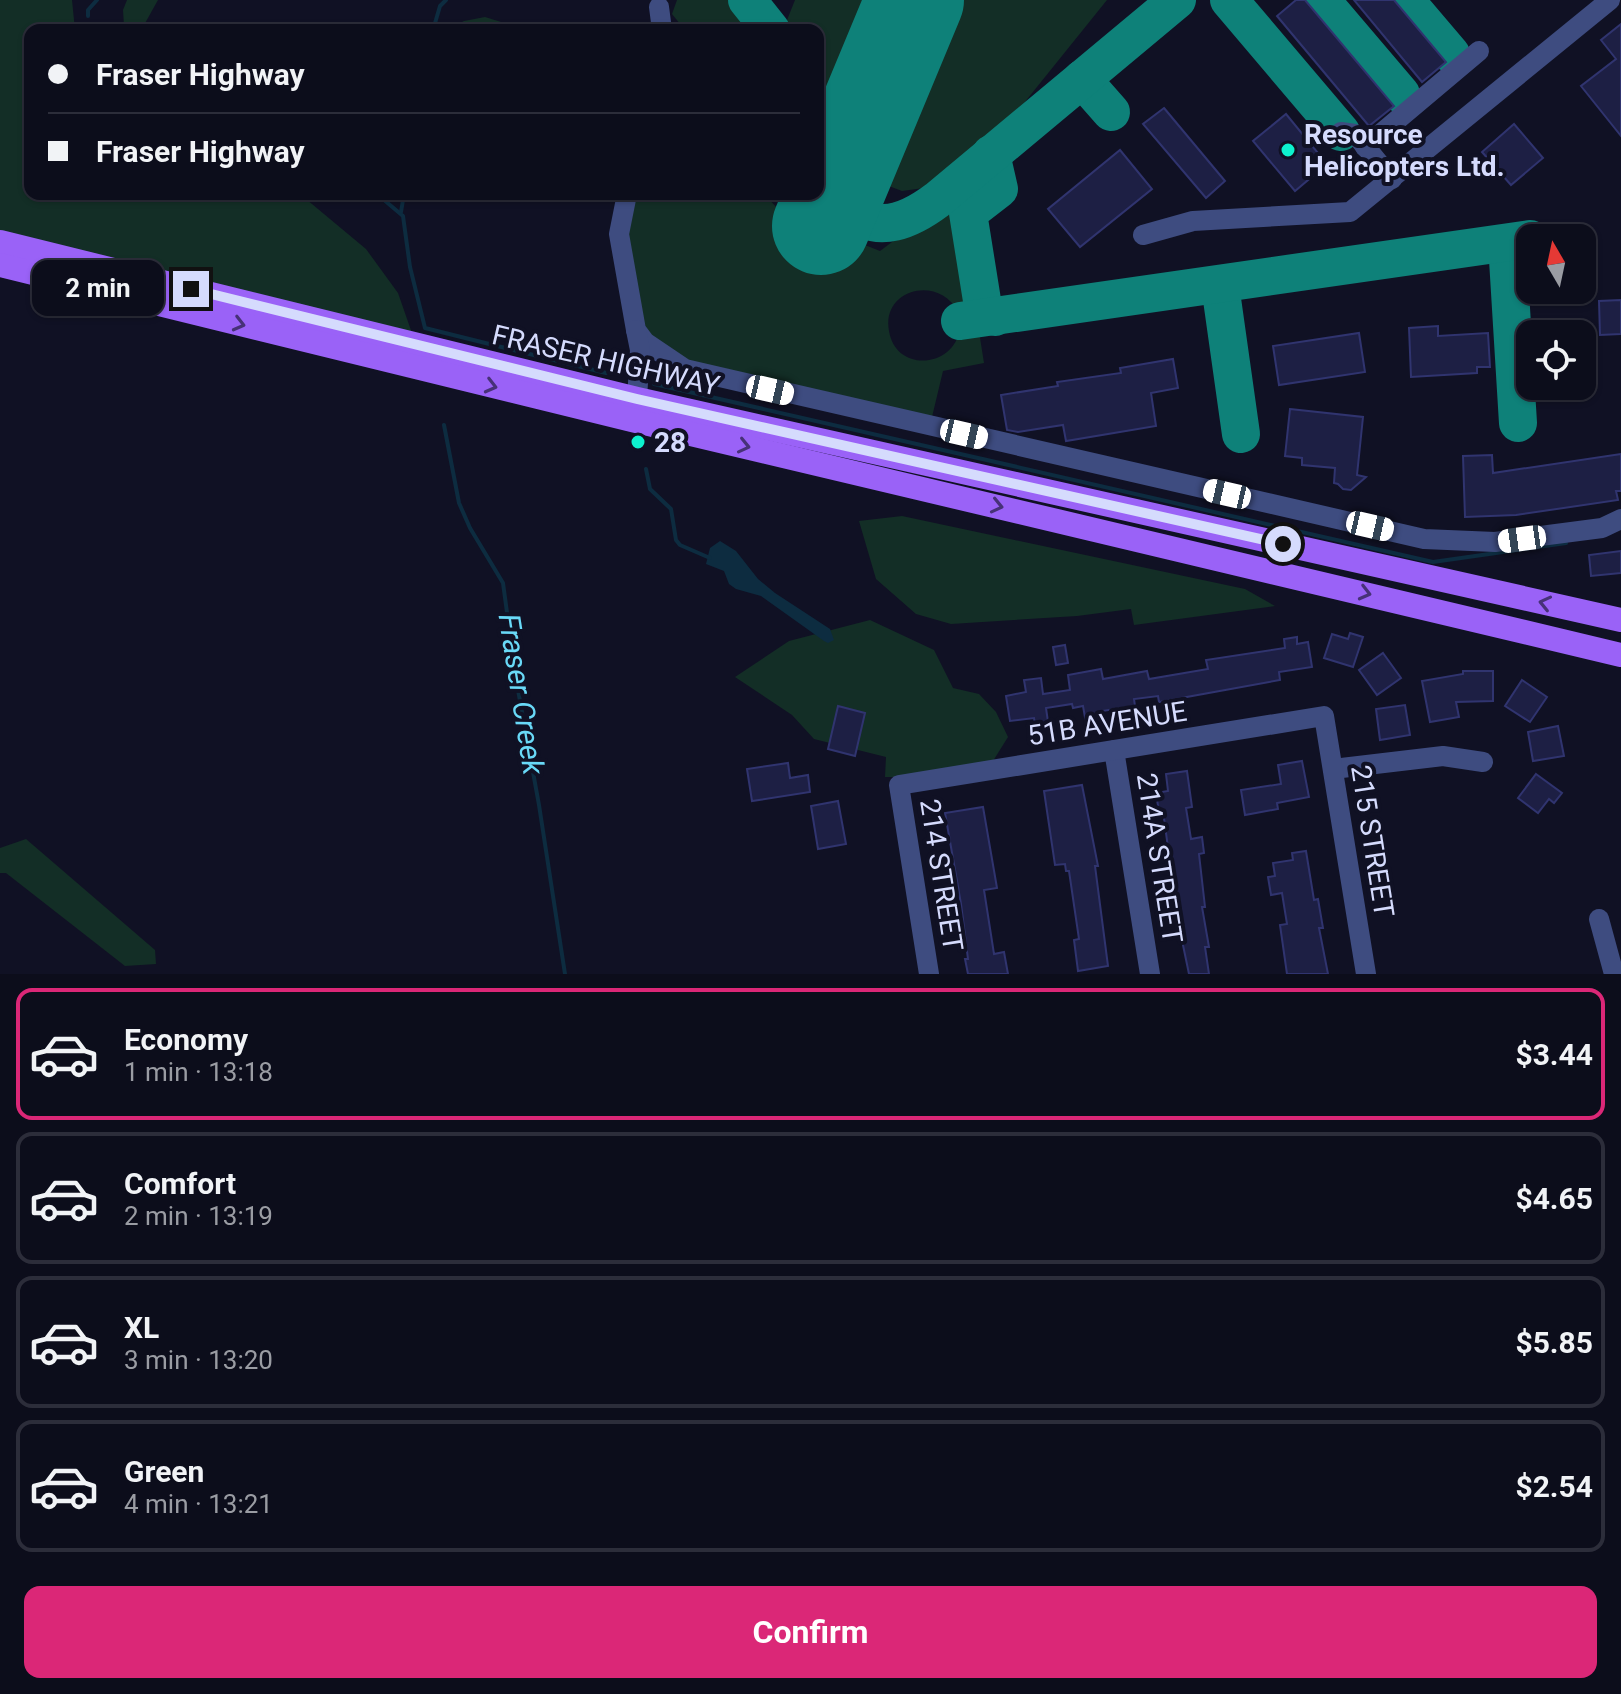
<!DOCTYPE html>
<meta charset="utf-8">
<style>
:root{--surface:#0c0d1b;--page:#1a1b28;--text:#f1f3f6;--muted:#9a9ca3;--line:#2c2d3a;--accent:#db2777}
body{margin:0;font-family:Roboto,sans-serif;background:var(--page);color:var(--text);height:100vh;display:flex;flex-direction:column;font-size:30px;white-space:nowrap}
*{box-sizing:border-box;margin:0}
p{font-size:26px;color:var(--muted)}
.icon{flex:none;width:44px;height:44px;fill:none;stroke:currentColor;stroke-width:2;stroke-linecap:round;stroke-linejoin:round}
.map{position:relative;height:974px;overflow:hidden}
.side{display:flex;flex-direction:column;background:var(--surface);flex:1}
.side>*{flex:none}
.top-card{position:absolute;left:24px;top:24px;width:800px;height:176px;border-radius:16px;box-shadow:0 2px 6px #0004,0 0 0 2px var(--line);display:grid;align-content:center;height:176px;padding:0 24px;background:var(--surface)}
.needle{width:52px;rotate:351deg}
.fabs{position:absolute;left:1516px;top:224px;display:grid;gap:16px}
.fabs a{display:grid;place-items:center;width:80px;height:80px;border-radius:16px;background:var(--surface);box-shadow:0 2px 6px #0004,0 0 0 2px var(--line);font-size:40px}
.end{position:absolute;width:36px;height:36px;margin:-18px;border:10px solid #d5dbfd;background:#111;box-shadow:0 0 0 4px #111}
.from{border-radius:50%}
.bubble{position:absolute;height:56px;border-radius:16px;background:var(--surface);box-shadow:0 2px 6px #0004,0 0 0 2px var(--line);font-size:26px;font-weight:700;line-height:56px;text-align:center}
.car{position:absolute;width:24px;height:48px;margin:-24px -12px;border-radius:10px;box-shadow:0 0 6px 2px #0007;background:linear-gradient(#fff 24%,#345 0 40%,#fff 0 76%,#345 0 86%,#fff 0)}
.top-card b{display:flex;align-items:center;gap:28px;height:76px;font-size:30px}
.top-card b+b{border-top:2px solid var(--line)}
.top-card i{width:20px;height:20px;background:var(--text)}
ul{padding:14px 0 0;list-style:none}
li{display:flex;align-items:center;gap:24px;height:132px;margin:0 16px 12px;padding:0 8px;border:4px solid var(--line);border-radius:16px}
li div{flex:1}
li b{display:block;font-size:30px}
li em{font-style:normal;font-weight:700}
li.selected{border-color:var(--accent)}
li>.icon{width:72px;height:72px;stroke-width:1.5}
.primary-button{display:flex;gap:16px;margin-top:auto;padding:16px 24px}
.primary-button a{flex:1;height:92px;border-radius:16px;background:var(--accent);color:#fff;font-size:32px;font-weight:700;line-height:92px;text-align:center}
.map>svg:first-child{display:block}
.green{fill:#132e26}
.water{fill:#0d2c40}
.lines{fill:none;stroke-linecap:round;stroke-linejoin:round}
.stream{stroke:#0d2c40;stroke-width:4}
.taxiway{stroke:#0e8179;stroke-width:38}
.runway{stroke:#0e8179;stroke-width:98}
.building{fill:#1d1f44;stroke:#30346f;stroke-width:2}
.minor{stroke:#3e4c80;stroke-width:20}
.major{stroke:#9a62f7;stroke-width:24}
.oneway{stroke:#473178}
.route{stroke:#d5dbfd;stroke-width:10}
.poi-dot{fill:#0df1ce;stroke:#101124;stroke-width:3}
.labels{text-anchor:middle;stroke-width:8;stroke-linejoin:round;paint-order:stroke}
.poi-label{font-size:28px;font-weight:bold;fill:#d5dbfd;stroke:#101124;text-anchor:start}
.street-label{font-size:28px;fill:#d5dbfd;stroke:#101124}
.water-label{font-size:30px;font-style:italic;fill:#69d9f7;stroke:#101124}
</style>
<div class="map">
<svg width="1621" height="974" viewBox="0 0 1621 974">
<rect width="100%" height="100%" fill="#101124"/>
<!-- green -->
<g class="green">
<path d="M0 0H72L75 30H30V194H300L366 249 398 293 414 339 0 242Z"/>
<path d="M127 0H158L144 25 124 26 123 10Z"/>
<path d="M677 0H730L755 30H685L672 14Z"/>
<path d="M795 0H888L829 141 818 148V30H783Z"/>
<path d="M940 0H1107L1008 123 931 187 902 191 881 183 873 161Z"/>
<path d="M485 17 520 28 519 30H446L464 21Z"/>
<path d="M630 194H764L780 211 880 251 948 200 959 207 972 309 958 312C939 274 881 289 889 331 896 374 956 368 960 327L978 325 984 363 943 371 932 417 687 362 655 341 639 319 623 239Z"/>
<path d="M902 516 1245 589 1275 606 1134 625 1131 609 1077 616 951 624 916 614 876 579 859 521Z"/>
<path d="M870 620 934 650 953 688 979 694 996 712 1008 737 993 761 900 777H885L886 757 814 739 792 715 735 677 789 641Z"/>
<path d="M26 839 155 950 156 964 125 966 6 873H0V848Z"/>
</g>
<!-- water -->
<path class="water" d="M720 541 736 551 758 579 775 593 830 629 834 640 828 643 824 641 761 596 736 589 729 584 724 571 706 564 710 548Z"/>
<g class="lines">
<!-- stream -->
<g class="stream">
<path d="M88 16V10L97 0"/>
<path d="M433 30 440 6 446 0"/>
<path d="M377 194 403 216 410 267 425 328 606 373"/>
<path d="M401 212 404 194"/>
<path d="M654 384 1433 562 1566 543"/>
<path d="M444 425 459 503 470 528 503 583 516 679 539 805 565 974"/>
<path d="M646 469 650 489 671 509 676 540 680 545 710 558"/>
</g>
<!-- taxiway -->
<g class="taxiway">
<path d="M747 0 771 30"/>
<path d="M1229 0 1341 132"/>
<path d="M1321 0 1401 94"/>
<path d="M1405 0 1451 54"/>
<path d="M1082 79 1111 112"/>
<path d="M991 154 999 189 968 213 984 313 995 317"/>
<path d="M845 168C844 176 842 185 843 193 844 200 848 204 852 209 877 237 913 218 937 200L1177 0"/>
<path d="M1507 243 1518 423"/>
<path d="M1220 285 1241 434"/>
<path d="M960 321 1530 239"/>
</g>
<!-- runway -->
<path class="runway" d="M821 226 915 0"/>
</g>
<!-- building -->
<g class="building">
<path d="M1296 0H1305L1394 106 1369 126 1277 16Z"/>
<path d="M1354 0H1394L1446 62 1422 82Z"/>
<path d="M1621 24V136L1581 86 1616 59 1601 40Z"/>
<path d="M1164 108 1225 181 1206 198 1143 124Z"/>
<path d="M1286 114 1327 164 1295 191 1253 141Z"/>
<path d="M1514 124 1543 158 1511 185 1482 152Z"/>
<path d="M1120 150 1152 189 1080 247 1048 209Z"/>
<path d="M1621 300V334L1600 335 1599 301Z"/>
<path d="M1438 326V336L1488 333 1490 367H1477V373L1411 377 1409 328Z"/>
<path d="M1359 333 1365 372 1279 385 1273 346Z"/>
<path d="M1173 359 1178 388 1151 393 1156 426 1066 441 1063 425 1018 432 1007 430 1001 395 1058 386 1057 382 1121 373 1120 368Z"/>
<path d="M1290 409 1363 417 1357 475 1366 477 1351 490 1343 489 1338 484 1334 483 1335 468 1302 465V458L1285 456Z"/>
<path d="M1621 454V491H1616L1618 500 1516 515 1465 517 1463 456 1492 455 1493 473Z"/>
<path d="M1621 551V573L1591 576 1589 555Z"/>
<path d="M1350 633 1363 637 1353 667 1324 658 1332 634 1348 639Z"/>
<path d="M1297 637V644L1308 642 1312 667 1279 672 1280 680 1159 702 1158 696 1134 699 1135 706 1102 711 1104 720 1086 723 1083 706 1073 708 1072 704 1046 708 1048 722 1035 724 1034 718 1010 721 1006 696 1026 692 1024 680 1041 678 1043 694 1070 690 1068 675 1101 669 1103 679 1147 671 1149 679 1208 669 1206 660 1285 648 1284 639Z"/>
<path d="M1065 645 1068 663 1056 665 1053 647Z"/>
<path d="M1383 653 1401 678 1377 695 1359 670Z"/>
<path d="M1463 671H1493V701L1456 702 1459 717 1430 722 1422 681 1463 674Z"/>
<path d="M1522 680 1547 697 1530 722 1505 706Z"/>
<path d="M1405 705 1410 735 1380 740 1376 709Z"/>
<path d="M838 706 865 713 855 756 828 749Z"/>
<path d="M1558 726 1564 756 1533 761 1528 732Z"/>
<path d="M1302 761 1309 797 1277 803 1278 809 1245 815 1241 790 1281 784 1278 765Z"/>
<path d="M788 763 790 778 808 775 810 792 752 801 747 769Z"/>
<path d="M1187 771 1192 807 1186 808 1191 839 1202 837 1204 853 1199 854 1205 907H1202L1209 947H1205L1209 974H1189L1178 921 1163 811 1159 812 1156 793 1168 791 1166 774Z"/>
<path d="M1536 774 1562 793 1554 803 1549 799 1538 813 1518 798Z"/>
<path d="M1082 785 1098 866H1095L1108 966 1078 971 1074 940 1079 939 1069 871H1066L1065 864 1055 865 1044 791Z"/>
<path d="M838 801 846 844 818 849 811 806Z"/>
<path d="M983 807 997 888 984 890 994 954 1004 952 1008 974H968L965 959H968L961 904 945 813Z"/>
<path d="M1306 851 1314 900 1318 899 1323 928H1319L1328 974H1287L1280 925 1287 924 1282 893 1271 895 1268 877 1275 876 1273 863 1293 860 1292 853Z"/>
</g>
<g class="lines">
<!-- minor -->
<g class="minor">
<path d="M659 7 662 30"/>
<path d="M1341 132 1355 134 1392 179"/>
<path d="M1365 147 1479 51"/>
<path d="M627 194 619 234 636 330 645 342 685 369 1424 539 1495 542 1602 528 1621 519"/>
<path d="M1143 235 1193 221 1350 212 1610 0"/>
<path d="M636 330 640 350 637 399"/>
<path d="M1114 750 1150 974"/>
<path d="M1333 769 1443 756 1483 762"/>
<path d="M1599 919 1614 974"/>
<path d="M929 974 899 785 1324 716 1366 974"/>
</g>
<!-- major -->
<g class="major">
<path d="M0 242 637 399 1621 620"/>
<path d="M0 265 632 420 1621 655"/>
</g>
</g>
<!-- one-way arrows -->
<defs><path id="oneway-chevron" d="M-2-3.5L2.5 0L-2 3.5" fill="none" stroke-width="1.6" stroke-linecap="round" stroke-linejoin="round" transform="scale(2)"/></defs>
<g class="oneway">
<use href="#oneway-chevron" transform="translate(239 324) rotate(14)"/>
<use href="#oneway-chevron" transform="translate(491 386) rotate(14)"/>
<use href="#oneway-chevron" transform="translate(744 446) rotate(13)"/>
<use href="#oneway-chevron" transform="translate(997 506) rotate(13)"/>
<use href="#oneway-chevron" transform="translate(1365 593) rotate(14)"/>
<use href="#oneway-chevron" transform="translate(1545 603) rotate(-167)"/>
</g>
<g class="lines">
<!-- route -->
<path class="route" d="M191 289 637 399 1283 544"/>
</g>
<!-- markers -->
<g class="poi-dot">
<circle cx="1288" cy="150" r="8"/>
<circle cx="638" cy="442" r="8"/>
</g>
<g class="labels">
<!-- poi labels -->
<g class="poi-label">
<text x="1304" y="144">Resource<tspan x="1304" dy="32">Helicopters Ltd.</tspan></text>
<text x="654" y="452">28</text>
</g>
<!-- street labels -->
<g class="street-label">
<text transform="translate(606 360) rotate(13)" y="10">FRASER HIGHWAY</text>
<text transform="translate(1107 723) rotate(-9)" y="10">51B AVENUE</text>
<text transform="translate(1373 841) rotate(81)" y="10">215 STREET</text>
<text transform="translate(1160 858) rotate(81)" y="10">214A STREET</text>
<text transform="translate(942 875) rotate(81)" y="10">214 STREET</text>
</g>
<!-- water labels -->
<g class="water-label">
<text transform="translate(521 694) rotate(81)" y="10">Fraser Creek</text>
</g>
</g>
</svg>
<div class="fabs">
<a><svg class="needle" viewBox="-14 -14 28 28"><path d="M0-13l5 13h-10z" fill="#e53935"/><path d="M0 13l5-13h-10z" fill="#9a9ca3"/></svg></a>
<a><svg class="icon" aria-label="locate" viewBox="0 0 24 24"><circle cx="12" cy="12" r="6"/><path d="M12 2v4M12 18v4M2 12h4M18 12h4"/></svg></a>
</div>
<i class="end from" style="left:1283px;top:544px"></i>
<i class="end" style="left:191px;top:289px"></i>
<div class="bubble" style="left:32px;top:260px;width:132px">2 min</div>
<i class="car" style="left:770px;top:390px;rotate:103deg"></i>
<i class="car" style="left:964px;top:434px;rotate:103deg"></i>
<i class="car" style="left:1227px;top:494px;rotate:283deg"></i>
<i class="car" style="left:1370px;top:526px;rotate:103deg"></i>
<i class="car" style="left:1522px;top:539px;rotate:262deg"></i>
<div class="top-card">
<b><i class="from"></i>Fraser Highway</b>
<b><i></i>Fraser Highway</b>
</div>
</div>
<section class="side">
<ul>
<li class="selected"><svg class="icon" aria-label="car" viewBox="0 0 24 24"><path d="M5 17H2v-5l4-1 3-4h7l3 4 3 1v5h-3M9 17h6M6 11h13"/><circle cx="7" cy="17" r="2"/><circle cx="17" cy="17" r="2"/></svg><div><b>Economy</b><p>1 min · 13:18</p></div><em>$3.44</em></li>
<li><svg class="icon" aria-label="car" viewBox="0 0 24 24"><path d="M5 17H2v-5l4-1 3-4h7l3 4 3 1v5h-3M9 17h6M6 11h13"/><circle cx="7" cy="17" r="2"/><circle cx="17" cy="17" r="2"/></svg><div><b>Comfort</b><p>2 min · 13:19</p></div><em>$4.65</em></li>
<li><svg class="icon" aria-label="car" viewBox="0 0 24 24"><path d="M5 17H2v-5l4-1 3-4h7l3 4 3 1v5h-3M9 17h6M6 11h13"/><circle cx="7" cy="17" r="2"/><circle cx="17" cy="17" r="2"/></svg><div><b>XL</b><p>3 min · 13:20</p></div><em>$5.85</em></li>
<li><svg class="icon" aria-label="car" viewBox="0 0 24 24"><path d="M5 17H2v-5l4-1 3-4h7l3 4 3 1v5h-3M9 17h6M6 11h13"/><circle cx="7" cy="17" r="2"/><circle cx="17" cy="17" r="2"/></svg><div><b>Green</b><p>4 min · 13:21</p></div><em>$2.54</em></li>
</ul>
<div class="primary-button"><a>Confirm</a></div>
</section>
